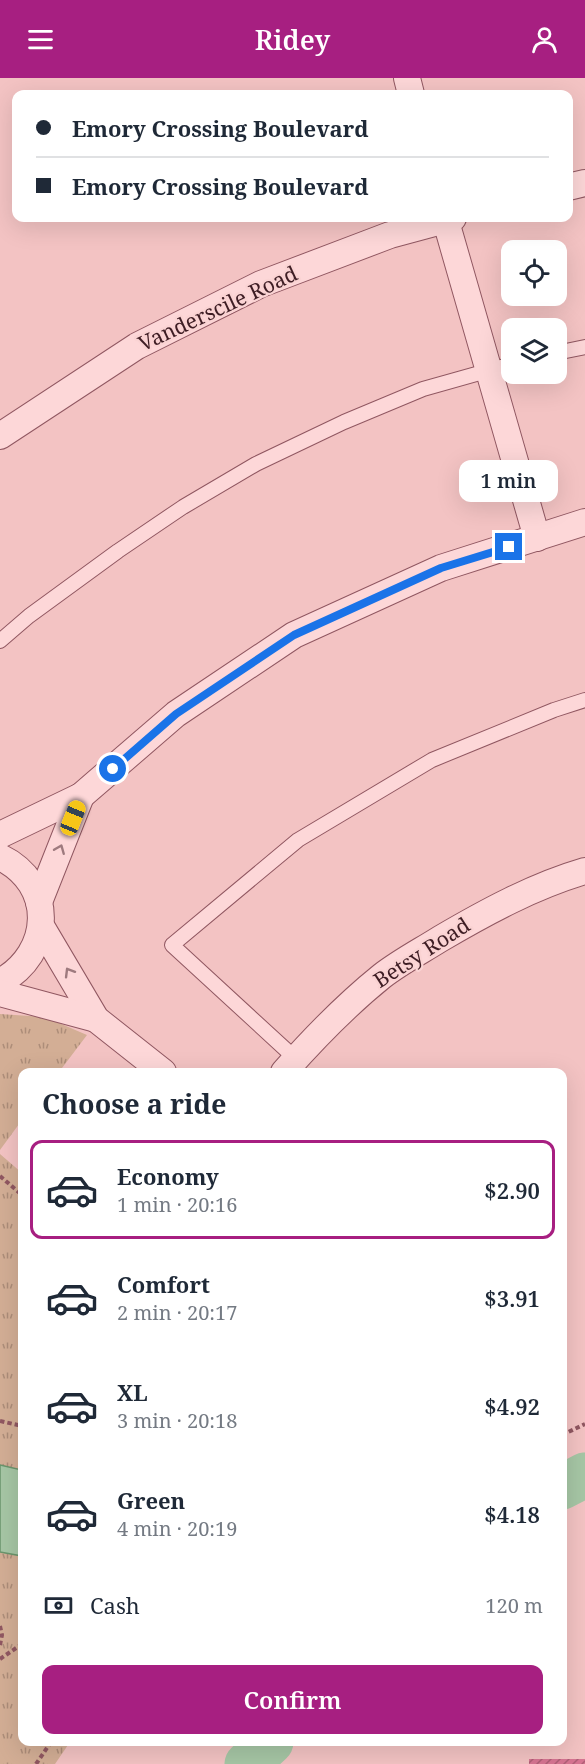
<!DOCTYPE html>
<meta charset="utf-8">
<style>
:root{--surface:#fff;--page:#f6f6f7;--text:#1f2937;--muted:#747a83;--line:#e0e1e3;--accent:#a71f81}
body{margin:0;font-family:"Noto Serif",serif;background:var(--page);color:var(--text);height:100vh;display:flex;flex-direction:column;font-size:22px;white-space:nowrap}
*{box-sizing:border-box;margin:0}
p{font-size:20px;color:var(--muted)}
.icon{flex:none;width:33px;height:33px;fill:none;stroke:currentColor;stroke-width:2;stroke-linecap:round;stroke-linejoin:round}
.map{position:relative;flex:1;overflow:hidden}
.side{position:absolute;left:18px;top:990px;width:549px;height:678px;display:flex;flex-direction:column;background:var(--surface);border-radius:12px;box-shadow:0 6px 24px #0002}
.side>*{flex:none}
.top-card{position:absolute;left:12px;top:12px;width:561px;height:132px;border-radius:12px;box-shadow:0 6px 24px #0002;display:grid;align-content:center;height:132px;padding:0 24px;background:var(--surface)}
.tools{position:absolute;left:501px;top:162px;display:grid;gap:12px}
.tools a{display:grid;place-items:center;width:66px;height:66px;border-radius:12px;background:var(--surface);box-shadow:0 6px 24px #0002;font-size:30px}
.end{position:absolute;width:27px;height:27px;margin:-14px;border:8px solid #1a73e8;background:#fff;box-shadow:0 0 0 3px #fff}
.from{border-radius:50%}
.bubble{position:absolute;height:42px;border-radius:12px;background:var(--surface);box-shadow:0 6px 24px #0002;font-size:20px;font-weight:600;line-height:42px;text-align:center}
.car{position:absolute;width:18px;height:36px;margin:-18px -9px;border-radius:8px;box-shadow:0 0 4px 2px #0007;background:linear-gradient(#f5c518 24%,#345 0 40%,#f5c518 0 76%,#345 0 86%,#f5c518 0)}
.top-card b{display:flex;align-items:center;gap:21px;height:57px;font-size:22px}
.top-card b+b{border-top:2px solid var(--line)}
.top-card i{width:15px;height:15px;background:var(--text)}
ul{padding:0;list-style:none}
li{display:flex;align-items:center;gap:18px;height:99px;margin:0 12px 9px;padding:0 12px;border:3px solid transparent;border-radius:12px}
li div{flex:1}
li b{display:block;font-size:22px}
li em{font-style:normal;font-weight:600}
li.selected{border-color:var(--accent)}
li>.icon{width:54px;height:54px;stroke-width:1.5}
h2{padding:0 24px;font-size:27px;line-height:72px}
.pay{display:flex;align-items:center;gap:15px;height:66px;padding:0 24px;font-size:22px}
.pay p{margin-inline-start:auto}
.primary-button{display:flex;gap:12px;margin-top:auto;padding:12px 24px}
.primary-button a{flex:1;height:69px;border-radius:12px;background:var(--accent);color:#fff;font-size:24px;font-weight:600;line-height:69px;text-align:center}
header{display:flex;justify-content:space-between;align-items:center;height:78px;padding:0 24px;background:var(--accent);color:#fff;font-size:27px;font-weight:600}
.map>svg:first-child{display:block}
.park{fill:url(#park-tufts)}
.water{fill:#a6c6a5;stroke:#6a956c;stroke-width:1.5}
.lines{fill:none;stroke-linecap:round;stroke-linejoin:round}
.river{stroke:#a6c6a5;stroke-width:45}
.building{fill:url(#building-hatch)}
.service-casing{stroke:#905761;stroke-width:16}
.minor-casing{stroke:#905761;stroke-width:28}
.path{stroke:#905761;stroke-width:4;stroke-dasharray:4.5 3;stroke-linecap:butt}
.service{stroke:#fdd7d8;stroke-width:14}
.minor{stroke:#fdd7d8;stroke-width:26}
.oneway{stroke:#9e7a7e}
.route{stroke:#1a73e8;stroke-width:8}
.labels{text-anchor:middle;stroke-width:4.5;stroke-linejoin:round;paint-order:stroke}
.street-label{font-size:21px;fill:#3e1d24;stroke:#fad3d3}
</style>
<header><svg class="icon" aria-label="menu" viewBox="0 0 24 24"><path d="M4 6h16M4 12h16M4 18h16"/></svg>Ridey<svg class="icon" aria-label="person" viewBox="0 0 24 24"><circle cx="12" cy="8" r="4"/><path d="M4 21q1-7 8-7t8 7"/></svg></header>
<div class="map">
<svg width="585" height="1686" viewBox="0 0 585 1686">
<defs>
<pattern id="park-tufts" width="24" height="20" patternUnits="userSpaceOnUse" patternTransform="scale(1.5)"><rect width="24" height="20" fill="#d3ae95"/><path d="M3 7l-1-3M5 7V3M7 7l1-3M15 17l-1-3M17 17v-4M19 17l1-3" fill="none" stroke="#ad8d79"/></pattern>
<pattern id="building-hatch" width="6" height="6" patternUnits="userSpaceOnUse" patternTransform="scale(1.5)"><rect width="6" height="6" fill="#d67491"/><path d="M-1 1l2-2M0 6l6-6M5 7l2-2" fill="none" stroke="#af5f76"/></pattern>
</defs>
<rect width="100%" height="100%" fill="#f3c3c3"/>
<!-- park -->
<g class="park">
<path d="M0 936 45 939 87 957 59 994H22V1042L0 1072Z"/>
<path d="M0 1076 22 1095V1664H70L55 1686H0Z"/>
</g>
<!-- water -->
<path class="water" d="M0 1387 22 1392V1478L0 1474Z"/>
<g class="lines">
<!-- river -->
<g class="river">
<path d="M562 1409 585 1397"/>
<path d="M247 1686 271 1664"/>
</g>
</g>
<!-- building -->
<rect class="building" x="529" y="1681" width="56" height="5"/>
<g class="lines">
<defs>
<g id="service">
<path d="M556 275 585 269"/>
<path d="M0 563 29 538 118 473 183 429 256 386 344 344 423 311 512 286"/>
<path d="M296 981 172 867 298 762 432 682 554 632 585 622"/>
</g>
<g id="minor">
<path d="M407 0 411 16"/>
<path d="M568 109 585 105"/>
<path d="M445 140 537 460"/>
<path d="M0 358 137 268 261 206 390 157 453 140"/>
<path d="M0 757 81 718 176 636 294 557 441 490 585 444"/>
<path d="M0 779C56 806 53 875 0 904"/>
<path d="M39 824 81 718"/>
<path d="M41 848 96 941 163 994"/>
<path d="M0 915 96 941"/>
<path d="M284 994C314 960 346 927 382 898 400 884 421 873 440 861 486 834 534 808 585 793"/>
</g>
</defs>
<!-- service casing -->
<use href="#service" class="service-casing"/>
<!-- minor casing -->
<use href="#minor" class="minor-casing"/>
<!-- path -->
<g class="path">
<path d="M0 1098 22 1117"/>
<path d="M0 1343 22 1348"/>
<path d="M562 1357 585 1346"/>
<path d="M0 1548 2 1557 0 1567"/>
<path d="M0 1581 22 1566"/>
<path d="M36 1686 51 1664"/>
</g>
<!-- service -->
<use href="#service" class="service"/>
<!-- minor -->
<use href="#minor" class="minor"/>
</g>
<!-- one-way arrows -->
<defs><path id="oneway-chevron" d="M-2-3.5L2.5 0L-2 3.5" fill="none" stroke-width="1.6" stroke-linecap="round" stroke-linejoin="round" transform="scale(1.5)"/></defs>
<g class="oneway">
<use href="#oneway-chevron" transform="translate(60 771) rotate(-68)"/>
<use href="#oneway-chevron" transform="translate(69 894) rotate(-121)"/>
</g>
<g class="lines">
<!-- route -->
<path class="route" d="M113 691 176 636 294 557 441 490 509 469"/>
</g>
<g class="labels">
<!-- street labels -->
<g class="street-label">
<text transform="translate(218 231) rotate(-25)" y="7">Vanderscile Road</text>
<text transform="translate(422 875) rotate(-33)" y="7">Betsy Road</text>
</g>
</g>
</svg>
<div class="tools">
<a><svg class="icon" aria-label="locate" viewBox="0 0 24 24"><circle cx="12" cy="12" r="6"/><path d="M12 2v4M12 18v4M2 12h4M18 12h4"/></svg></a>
<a><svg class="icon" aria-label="layers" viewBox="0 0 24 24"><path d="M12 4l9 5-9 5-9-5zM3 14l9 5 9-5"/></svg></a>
</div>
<i class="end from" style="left:113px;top:691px"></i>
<i class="end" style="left:509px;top:469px"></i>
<div class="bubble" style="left:459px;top:382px;width:99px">1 min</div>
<i class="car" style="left:73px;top:740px;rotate:22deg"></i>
<div class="top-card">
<b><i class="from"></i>Emory Crossing Boulevard</b>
<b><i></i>Emory Crossing Boulevard</b>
</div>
<section class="side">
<h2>Choose a ride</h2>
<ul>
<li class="selected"><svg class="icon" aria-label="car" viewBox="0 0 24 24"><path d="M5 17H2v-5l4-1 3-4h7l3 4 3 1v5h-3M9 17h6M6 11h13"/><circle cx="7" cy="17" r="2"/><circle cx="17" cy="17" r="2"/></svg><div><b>Economy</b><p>1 min · 20:16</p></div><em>$2.90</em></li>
<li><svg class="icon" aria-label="car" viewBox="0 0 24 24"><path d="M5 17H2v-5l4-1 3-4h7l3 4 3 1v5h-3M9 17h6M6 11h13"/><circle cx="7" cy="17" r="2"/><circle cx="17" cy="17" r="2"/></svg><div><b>Comfort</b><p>2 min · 20:17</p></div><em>$3.91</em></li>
<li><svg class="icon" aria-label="car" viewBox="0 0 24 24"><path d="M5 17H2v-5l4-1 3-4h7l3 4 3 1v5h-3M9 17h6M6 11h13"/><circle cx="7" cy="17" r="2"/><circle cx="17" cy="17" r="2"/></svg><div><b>XL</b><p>3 min · 20:18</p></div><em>$4.92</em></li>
<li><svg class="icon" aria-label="car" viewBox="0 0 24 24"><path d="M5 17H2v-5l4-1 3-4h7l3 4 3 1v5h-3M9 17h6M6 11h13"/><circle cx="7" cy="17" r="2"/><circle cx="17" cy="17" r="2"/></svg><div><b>Green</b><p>4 min · 20:19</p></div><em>$4.18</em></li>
</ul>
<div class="pay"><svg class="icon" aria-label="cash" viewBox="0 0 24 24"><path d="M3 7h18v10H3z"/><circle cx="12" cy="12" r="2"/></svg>Cash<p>120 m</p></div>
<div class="primary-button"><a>Confirm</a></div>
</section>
</div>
